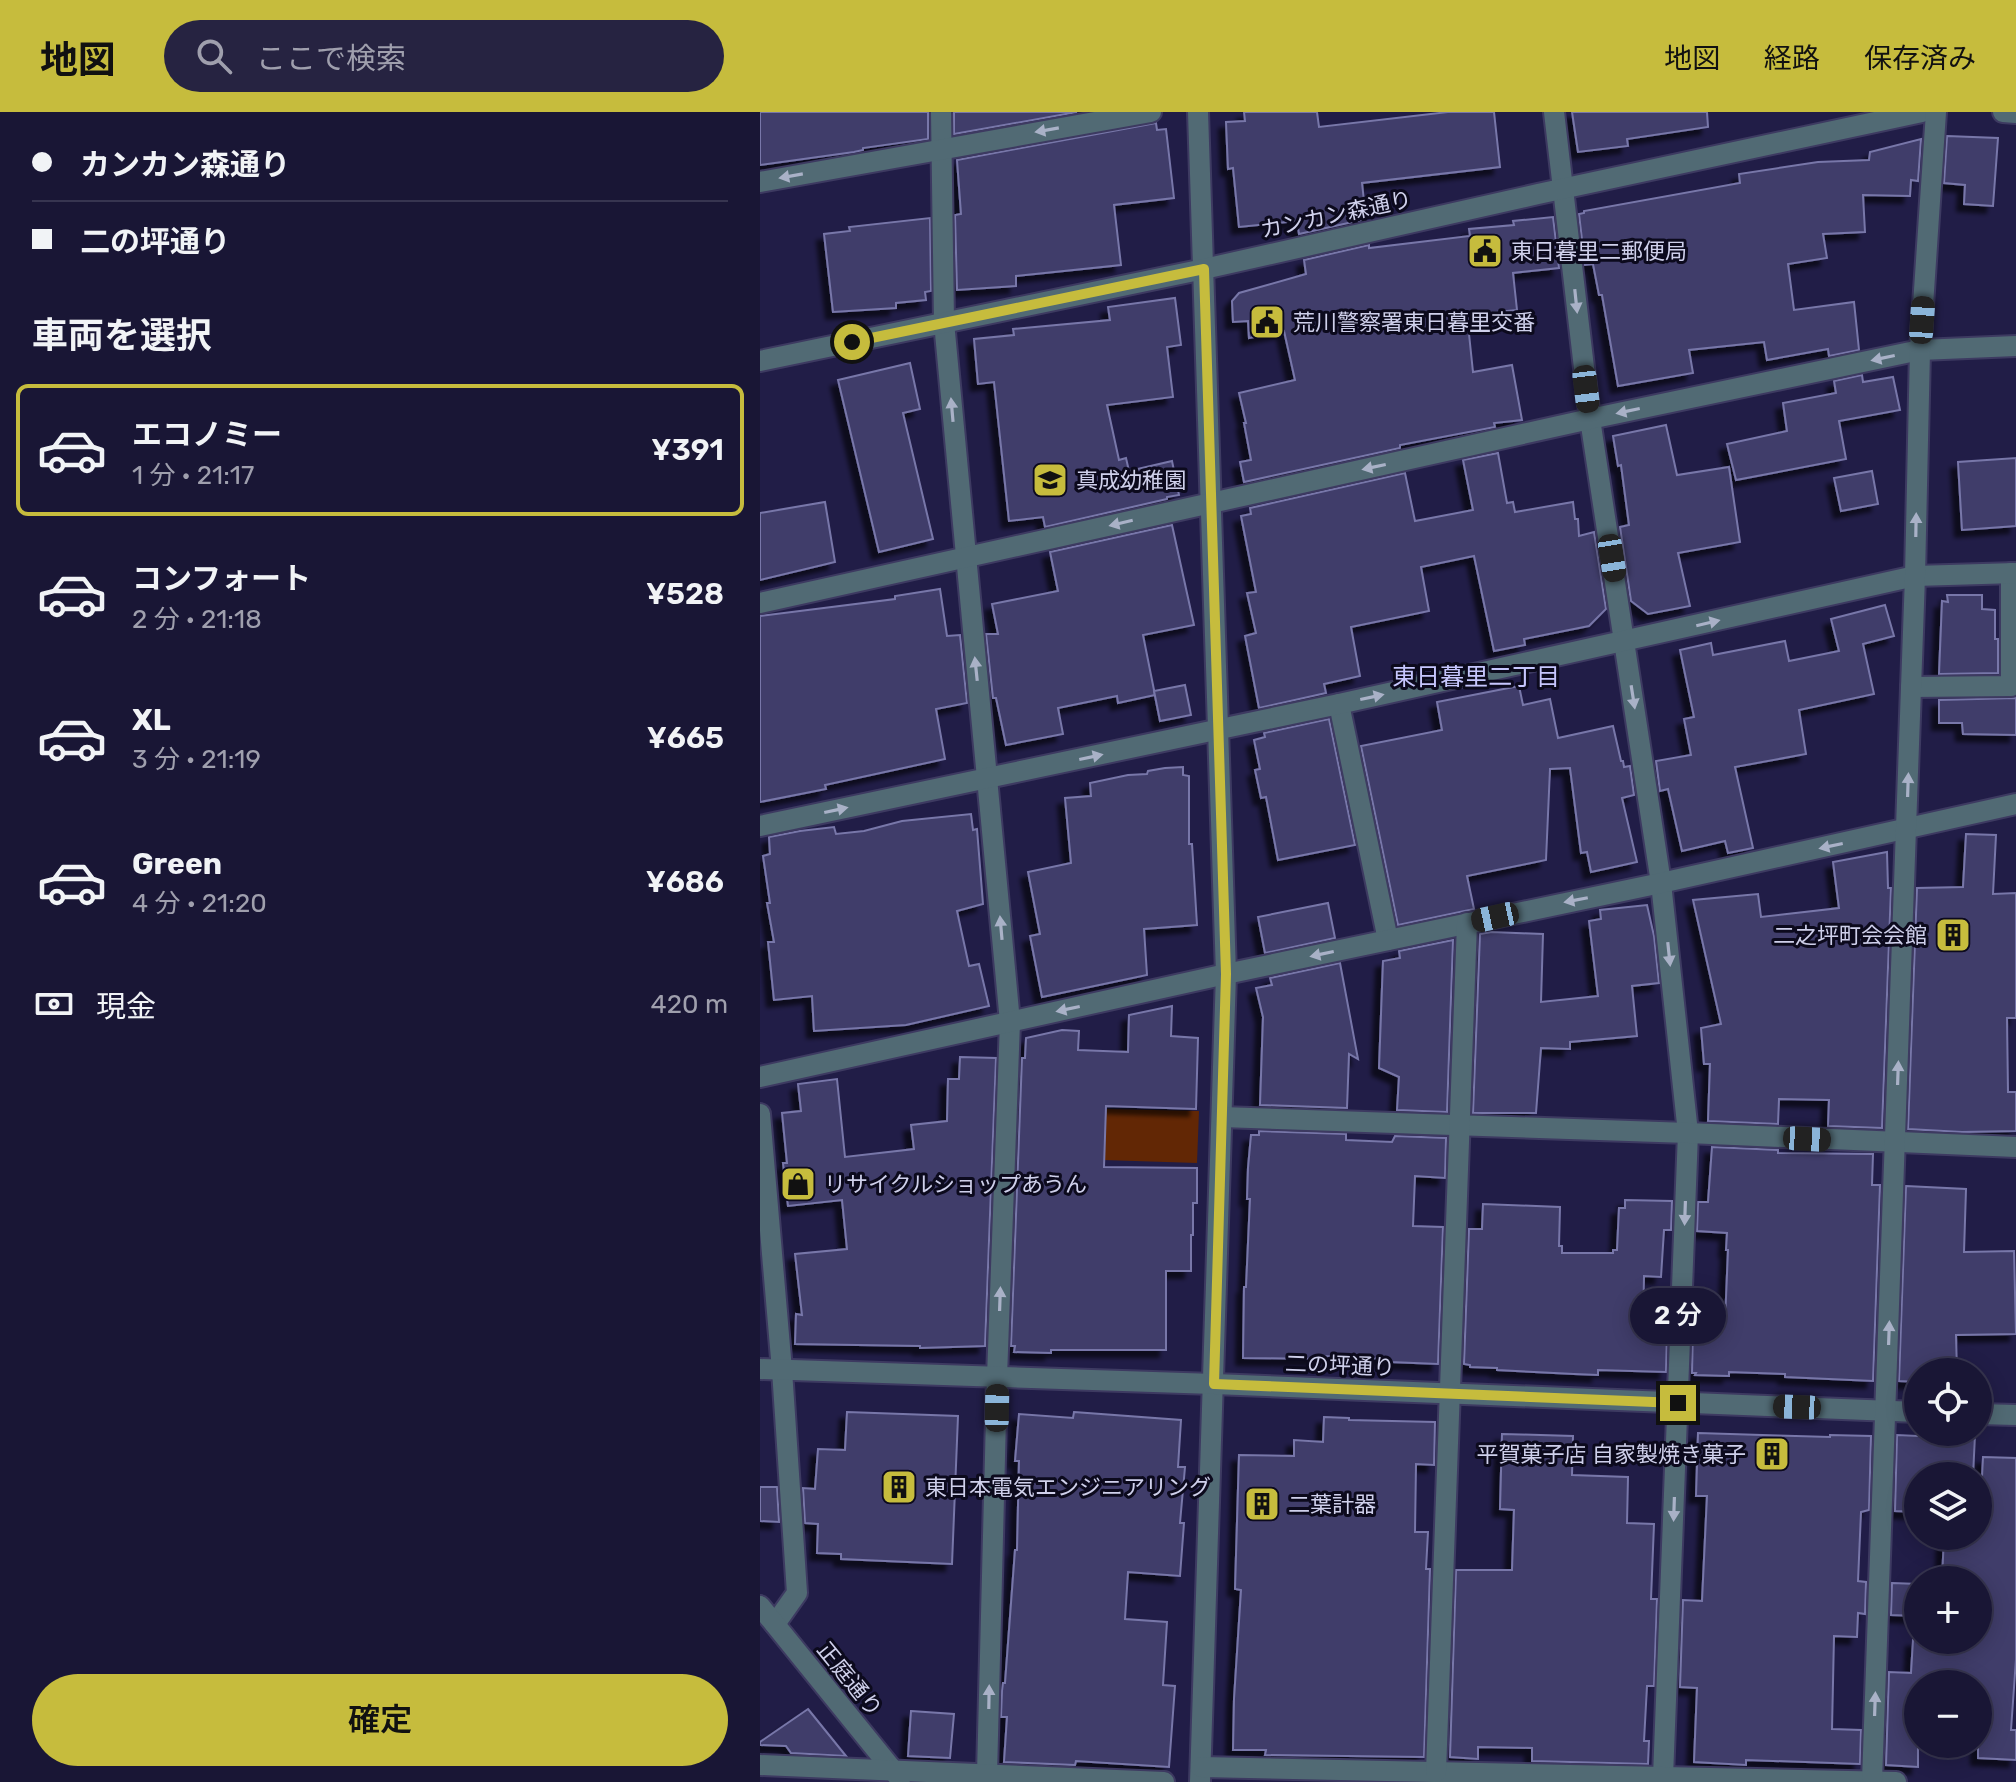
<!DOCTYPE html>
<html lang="ja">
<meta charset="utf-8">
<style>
:root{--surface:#191635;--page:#262341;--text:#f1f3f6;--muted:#9f9fad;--line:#373550;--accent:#c6bc3d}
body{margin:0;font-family:Rubik,"Noto Sans JP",sans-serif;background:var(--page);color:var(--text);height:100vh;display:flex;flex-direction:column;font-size:30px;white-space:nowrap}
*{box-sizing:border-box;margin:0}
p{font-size:26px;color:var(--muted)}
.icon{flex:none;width:44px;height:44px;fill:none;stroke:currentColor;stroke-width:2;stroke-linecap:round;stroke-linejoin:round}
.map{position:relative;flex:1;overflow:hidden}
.side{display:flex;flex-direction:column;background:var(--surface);width:760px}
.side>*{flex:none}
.banner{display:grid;align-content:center;height:176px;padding:0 32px;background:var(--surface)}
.controls{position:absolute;left:1144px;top:1246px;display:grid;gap:16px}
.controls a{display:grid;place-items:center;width:88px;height:88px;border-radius:50%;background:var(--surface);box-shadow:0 4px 20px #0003,0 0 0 2px var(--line);font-size:40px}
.end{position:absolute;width:36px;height:36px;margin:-18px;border:10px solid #c6bc3d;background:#111;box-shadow:0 0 0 4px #111}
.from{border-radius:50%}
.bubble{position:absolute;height:56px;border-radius:28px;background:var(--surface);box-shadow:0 4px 20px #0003,0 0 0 2px var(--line);font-size:26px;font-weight:600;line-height:56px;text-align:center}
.car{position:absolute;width:24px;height:48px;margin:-24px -12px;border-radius:10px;box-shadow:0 0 6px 2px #0007;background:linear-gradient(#222 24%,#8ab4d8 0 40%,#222 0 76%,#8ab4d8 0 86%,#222 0)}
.banner b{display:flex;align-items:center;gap:28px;height:76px;font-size:30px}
.banner b+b{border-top:2px solid var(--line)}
.banner i{width:20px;height:20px;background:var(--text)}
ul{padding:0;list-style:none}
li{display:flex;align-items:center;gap:24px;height:132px;margin:0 16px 12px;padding:0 16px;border:4px solid transparent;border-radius:12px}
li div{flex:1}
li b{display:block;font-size:30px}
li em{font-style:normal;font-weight:600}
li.selected{border-color:var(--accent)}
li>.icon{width:72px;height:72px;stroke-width:1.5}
h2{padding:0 32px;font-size:36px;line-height:96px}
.pay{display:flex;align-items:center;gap:20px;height:88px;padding:0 32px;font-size:30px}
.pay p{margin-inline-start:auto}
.action{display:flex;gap:16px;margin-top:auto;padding:16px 32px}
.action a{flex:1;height:92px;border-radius:48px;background:var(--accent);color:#111;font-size:32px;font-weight:600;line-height:92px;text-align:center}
header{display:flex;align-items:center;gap:48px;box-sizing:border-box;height:112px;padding:0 40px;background:var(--accent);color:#111}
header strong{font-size:38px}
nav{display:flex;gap:44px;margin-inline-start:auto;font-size:28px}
.search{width:560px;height:72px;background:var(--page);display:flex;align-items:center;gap:20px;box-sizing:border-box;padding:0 28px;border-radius:44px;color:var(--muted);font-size:30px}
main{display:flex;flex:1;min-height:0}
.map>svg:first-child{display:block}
.green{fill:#622705}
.building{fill:#3f3d6a;stroke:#7877a9;stroke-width:2;filter:url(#shadow)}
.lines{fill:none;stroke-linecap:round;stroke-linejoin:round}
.minor-casing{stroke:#3d3a61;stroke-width:24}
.minor{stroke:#516a74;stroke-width:20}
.oneway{fill:#a9b1c7}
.route{stroke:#c6bc3d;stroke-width:10}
.labels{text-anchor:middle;stroke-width:6;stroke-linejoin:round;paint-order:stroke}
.street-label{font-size:22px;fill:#cfd0eb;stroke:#0c0a1d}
.poi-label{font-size:22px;fill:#cfd0eb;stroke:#0c0a1d;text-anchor:start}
.neighbourhood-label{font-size:24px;fill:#c6c6fd;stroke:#0c0a1d}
</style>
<header>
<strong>地図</strong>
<div class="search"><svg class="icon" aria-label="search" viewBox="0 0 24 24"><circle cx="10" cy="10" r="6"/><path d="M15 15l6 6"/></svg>ここで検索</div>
<nav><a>地図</a><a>経路</a><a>保存済み</a></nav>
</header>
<main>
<section class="side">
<div class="banner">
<b><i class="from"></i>カンカン森通り</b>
<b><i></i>二の坪通り</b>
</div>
<h2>車両を選択</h2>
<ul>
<li class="selected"><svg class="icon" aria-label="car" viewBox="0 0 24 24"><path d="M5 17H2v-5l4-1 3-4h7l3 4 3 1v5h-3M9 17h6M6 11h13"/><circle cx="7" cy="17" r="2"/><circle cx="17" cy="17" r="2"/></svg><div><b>エコノミー</b><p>1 分 · 21:17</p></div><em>¥391</em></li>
<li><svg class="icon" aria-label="car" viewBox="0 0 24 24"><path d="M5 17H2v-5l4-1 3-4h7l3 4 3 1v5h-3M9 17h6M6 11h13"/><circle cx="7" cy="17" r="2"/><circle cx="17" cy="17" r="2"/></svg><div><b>コンフォート</b><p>2 分 · 21:18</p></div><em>¥528</em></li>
<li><svg class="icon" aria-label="car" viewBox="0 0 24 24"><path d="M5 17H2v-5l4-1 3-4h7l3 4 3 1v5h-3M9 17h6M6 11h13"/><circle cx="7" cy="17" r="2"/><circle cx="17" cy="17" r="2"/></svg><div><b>XL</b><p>3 分 · 21:19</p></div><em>¥665</em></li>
<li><svg class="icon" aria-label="car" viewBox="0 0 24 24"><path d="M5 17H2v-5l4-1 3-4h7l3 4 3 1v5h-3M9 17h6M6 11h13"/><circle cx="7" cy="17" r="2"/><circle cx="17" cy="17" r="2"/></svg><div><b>Green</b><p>4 分 · 21:20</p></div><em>¥686</em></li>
</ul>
<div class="pay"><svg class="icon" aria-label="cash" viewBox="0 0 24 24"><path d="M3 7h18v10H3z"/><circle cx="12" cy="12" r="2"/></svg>現金<p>420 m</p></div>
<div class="action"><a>確定</a></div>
</section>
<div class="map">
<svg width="1256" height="1670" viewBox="0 0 1256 1670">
<defs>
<filter id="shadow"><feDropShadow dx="-7" dy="7" stdDeviation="2" flood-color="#0009"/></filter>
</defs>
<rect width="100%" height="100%" fill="#211d47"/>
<!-- green -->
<path class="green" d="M345 997 439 999 437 1051 343 1048Z"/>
<!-- building -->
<g class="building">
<path d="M0 0H168V27L103 36V38L94 40 0 53Z"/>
<path d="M194 0H317L194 22Z"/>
<path d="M484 0H557L559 15 688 0H734L740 55 602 71 606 107 539 122 537 109 479 115 473 56 468 57 466 10 485 9Z"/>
<path d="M812 0H947L948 15 867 27 868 34 818 40Z"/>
<path d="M396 11 397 18 406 17 414 86 354 93 361 153 256 164V174L197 178 195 103 201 102 197 48Z"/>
<path d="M1187 24 1238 26 1233 94 1204 92 1205 73 1184 71Z"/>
<path d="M1161 27 1158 69 1151 68 1150 84 1103 83 1105 120 1063 122 1067 146 1028 152 1034 198 1094 190 1099 238 1069 244 1068 237 1007 248 1004 230 929 238 933 261 858 274 842 183H839L833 152 825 153 819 102 824 101V99L980 71 979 62 1058 50 1109 48 1110 40Z"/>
<path d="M793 105 799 156 753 161 757 198 707 203 713 260 752 253 762 308 734 311 735 315 640 333V336L484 370 480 350 491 348 484 311H486L479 281 535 268 524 219 489 226 488 209 473 210 472 189 479 181 546 162 544 148 609 133V136L710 124 709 117 754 113 753 109Z"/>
<path d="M170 106 171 179 165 180 166 188 136 191V196L73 200 64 122 90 119 89 115Z"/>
<path d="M415 186 421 233 407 235 413 285 347 293 359 348 366 346 369 359 412 349 419 383 407 385V387L285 415 283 405 249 409 234 270 218 272 214 227 254 223 253 217 350 208 348 195Z"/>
<path d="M150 251 160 297 143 301 173 427 119 440 78 268Z"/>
<path d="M1102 263 1103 270 1133 265 1140 298 1079 309 1086 347 976 368 967 332 1027 319 1023 291 1076 281 1074 269Z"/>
<path d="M906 313 917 363 969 355 980 430 918 441 930 494 888 502 871 489 860 415 869 413 861 353 858 354 853 324Z"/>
<path d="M738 341 747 391 753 390 755 400 813 390 815 407H818L819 424 834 420 846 497 829 514 764 527 765 533 734 539 714 444 661 455 669 499 591 515 600 564 564 572 566 581 499 596 485 524 496 521 487 481 496 480 481 404 491 402 490 396 645 361 655 409 713 398 703 348Z"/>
<path d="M1256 346V414L1202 418 1198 350Z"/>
<path d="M1112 359 1118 392 1081 399 1074 366Z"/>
<path d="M65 390 75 450 0 468V401Z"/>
<path d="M412 413 434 513 383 523 395 583 358 591 357 584 298 596 303 622 246 633 236 586H233L226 522H238L232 492 298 479 290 440Z"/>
<path d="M180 477 187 524 200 523 207 591 176 597 185 647 65 673 66 677 0 690V504L135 487V484Z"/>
<path d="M1187 483H1222V497L1235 498V527H1238V561L1179 562 1182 489 1188 490Z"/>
<path d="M1125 493 1134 524 1103 532 1114 582 1039 598 1046 642 975 655 993 736 968 741 965 729 922 739 908 677 900 679 896 649 931 643 924 607 934 605 920 538 951 531 953 543 1025 529 1029 549 1079 539 1071 507Z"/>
<path d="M425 573 431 603 400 609 394 579Z"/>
<path d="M759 574 763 593 790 587 798 626 853 614 861 649H863L864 655 870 654 874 683 862 686 877 750 831 760 827 740 821 741 810 656 790 657 786 748 707 764 714 797 638 813 601 634 682 618 677 590Z"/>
<path d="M1256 586V623L1203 622 1202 611H1179V588Z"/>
<path d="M569 607 595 733 518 748 506 685 501 686 495 658 500 657 494 628 505 625 504 621Z"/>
<path d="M423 655V663L429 664V732H432L437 813 384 817 387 863 282 885 270 824 280 822 268 760 311 751 305 686 331 684 330 671 368 663 387 662 388 659 405 656Z"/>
<path d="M211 702 213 718 217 717 223 792 197 799 209 854 219 852 229 894 146 913 54 919 52 884 14 888 8 830H14L7 791H10L3 744 10 742 9 725 40 719 74 715 76 722 104 719 142 709Z"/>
<path d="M1206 722 1236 723 1233 782 1256 781V906H1247L1248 980H1256V1019L1202 1020 1148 1017 1157 776 1203 775Z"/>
<path d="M1127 740 1128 776H1131L1122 1016 1068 1014 1069 988 1019 987 1018 1012 948 1009 950 952H944L941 916 961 912 933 788 998 782 1001 805 1079 796 1073 750Z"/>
<path d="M568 791 575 826 505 841 498 805Z"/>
<path d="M887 793 894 824 899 871 872 874 877 924 810 930V937L781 936 776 1001H713L720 822 732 820 783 822 781 890 838 884 829 809 841 807 840 798Z"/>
<path d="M693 828 687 1000 637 998 639 965 619 956 623 849 640 846 639 839Z"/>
<path d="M580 851 598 947 589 942 587 996 500 993 503 905 496 876 512 873 510 866Z"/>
<path d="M412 894 411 924 438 926 436 997 346 994 344 1055 437 1056V1091H433V1123H431V1159H406V1238H291V1241L254 1240 255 1234H251L262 946H265L266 926 302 918 319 919 318 938 368 940 369 903Z"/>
<path d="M200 945 236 946 225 1234 160 1236V1234L35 1232 36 1202 42 1203 35 1142 87 1137 82 1088 28 1094 23 1051H27L22 1001 41 999 38 972 77 967 85 1045 154 1037 151 1013 187 1009 188 967H199Z"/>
<path d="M499 1019 586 1022V1028L632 1030 635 1024 686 1026 685 1066 655 1064 653 1114 683 1115 678 1252 630 1250V1247L563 1244V1247L483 1246 484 1175H486L490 1087H487L488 1056 491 1023H499Z"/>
<path d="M952 1035 1018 1038V1041L1113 1042 1112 1073H1120L1113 1269 1025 1265V1262L969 1260V1264L935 1263 936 1261H932L933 1217 942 1218 943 1209 965 1210 968 1138H966L967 1121 937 1119 938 1090H948Z"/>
<path d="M1146 1074 1206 1077 1204 1140 1254 1139 1256 1222 1196 1223 1197 1260H1158V1270L1139 1269Z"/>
<path d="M865 1088 912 1089 911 1118H904L901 1165 884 1164 883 1216 907 1217 906 1260 838 1258V1263L814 1262 737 1258V1256L710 1255V1253L704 1252 709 1117H722L723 1092 800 1095 799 1134H802V1141H853V1138H857L859 1096H865Z"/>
<path d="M87 1300 198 1304 192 1452 81 1447V1442L57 1441 58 1412 45 1411 43 1376 55 1377 58 1337 85 1338Z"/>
<path d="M314 1300 421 1308 418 1355H425L420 1411H424L420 1464 368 1460 365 1507 407 1510 403 1573 415 1574 409 1655 316 1649 315 1653 244 1650 247 1605H241L242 1579 243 1571H245L255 1438H257L259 1349H255L259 1302 313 1306Z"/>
<path d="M564 1305 589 1306V1308L675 1310 674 1353 656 1352 655 1420H668L666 1457H670L664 1645 505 1643 506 1638H473L474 1587 481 1478 475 1477 479 1343 534 1344V1328L563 1330Z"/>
<path d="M938 1321 1070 1325V1323L1111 1324 1109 1398 1101 1400 1098 1469 1106 1470 1105 1502 1098 1501 1097 1525 1074 1524 1072 1617 1101 1618 1100 1652 986 1648V1653L934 1650 937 1576 920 1575 923 1488 942 1489 947 1384H936Z"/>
<path d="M1179 1321 1215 1323 1213 1364H1158V1400L1135 1399 1137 1323 1179 1325Z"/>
<path d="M742 1322 813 1324 812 1363 868 1365 867 1411 894 1412 891 1487H897L894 1574H887L884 1629H889L888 1652 772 1649V1636L718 1635V1647L690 1645 696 1458H752L754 1398 740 1397Z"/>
<path d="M1223 1345 1256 1346V1547L1251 1618H1256V1648L1218 1646V1572H1158V1655L1126 1653 1129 1560 1151 1561 1153 1528H1218V1468H1182L1184 1424H1219Z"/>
<path d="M0 1375H17L19 1410 0 1409Z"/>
<path d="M1132 1471 1158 1472V1504L1131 1503Z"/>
<path d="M48 1597 86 1644 31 1641 26 1634 0 1633V1630Z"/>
<path d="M151 1599 194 1602 190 1646 148 1644Z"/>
</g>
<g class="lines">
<defs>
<g id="minor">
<path d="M181 0 184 210 250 910 237 1265 227 1663"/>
<path d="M438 0 466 862 440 1670"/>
<path d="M794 0 830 307 901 771 928 1021 903 1665"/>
<path d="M1243 0 1256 1"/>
<path d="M0 70 391 0"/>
<path d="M0 249 444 157 778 82 1162 0"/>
<path d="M0 491 830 307 1160 238 1256 234"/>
<path d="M1151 575 1251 574V461"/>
<path d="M579 592 628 828"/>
<path d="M0 714 579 592 1155 464 1256 461"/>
<path d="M0 965 466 862 901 771 1256 692"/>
<path d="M0 1002 22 1258 37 1481 15 1512"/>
<path d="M462 1005 928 1021 1256 1035"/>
<path d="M0 1257 454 1272 1158 1300"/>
<path d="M1218 1302 1256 1303"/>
<path d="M0 1494 140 1667"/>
<path d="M0 1653 404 1670"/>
<path d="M441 1655 1136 1670"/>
<path d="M676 1660 707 811"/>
<path d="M1112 1669 1155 464 1160 238 1176 0"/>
</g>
</defs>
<!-- minor casing -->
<use href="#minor" class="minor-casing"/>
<!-- minor -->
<use href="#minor" class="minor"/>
</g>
<!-- one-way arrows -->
<defs><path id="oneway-solid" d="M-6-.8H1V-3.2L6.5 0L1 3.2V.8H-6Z" transform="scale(2)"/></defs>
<g class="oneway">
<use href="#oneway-solid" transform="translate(287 18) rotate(170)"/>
<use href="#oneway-solid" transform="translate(31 64) rotate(170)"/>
<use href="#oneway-solid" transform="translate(816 189) rotate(84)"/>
<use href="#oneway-solid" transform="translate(1123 246) rotate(168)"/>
<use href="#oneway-solid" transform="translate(192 298) rotate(-95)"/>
<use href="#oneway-solid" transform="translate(868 299) rotate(168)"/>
<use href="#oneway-solid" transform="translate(614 355) rotate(168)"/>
<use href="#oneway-solid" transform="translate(361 411) rotate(167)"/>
<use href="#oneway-solid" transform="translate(1156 413) rotate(-89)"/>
<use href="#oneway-solid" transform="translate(948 511) rotate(-13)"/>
<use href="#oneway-solid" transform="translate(216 557) rotate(-96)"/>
<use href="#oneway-solid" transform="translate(612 585) rotate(-12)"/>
<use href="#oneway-solid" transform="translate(873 585) rotate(81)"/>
<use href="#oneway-solid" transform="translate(331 645) rotate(-12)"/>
<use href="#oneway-solid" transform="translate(1148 673) rotate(-88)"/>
<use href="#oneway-solid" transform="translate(76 698) rotate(-12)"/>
<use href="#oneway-solid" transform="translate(1071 734) rotate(168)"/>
<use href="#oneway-solid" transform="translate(816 788) rotate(169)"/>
<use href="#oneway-solid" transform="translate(241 816) rotate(-95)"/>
<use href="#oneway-solid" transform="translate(562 842) rotate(168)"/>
<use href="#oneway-solid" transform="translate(909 842) rotate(84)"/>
<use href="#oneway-solid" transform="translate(308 897) rotate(168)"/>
<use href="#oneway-solid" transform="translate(1138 961) rotate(-88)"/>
<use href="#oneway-solid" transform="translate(925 1101) rotate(92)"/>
<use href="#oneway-solid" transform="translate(240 1187) rotate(-88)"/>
<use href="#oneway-solid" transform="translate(1129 1221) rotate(-88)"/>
<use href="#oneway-solid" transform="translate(914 1397) rotate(92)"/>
<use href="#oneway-solid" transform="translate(229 1585) rotate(-89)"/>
<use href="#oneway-solid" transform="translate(1115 1592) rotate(-88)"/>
</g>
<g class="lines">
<!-- route -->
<path class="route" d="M92 230 444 157 466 862 454 1272 918 1291"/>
</g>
<!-- icons -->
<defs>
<symbol id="civic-square" viewBox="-11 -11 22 22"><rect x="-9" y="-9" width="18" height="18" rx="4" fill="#c6bc3d" stroke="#0c0a1d"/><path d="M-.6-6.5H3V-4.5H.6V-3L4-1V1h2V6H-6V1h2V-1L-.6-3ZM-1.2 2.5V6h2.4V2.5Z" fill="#111"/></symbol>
<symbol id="school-square" viewBox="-11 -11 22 22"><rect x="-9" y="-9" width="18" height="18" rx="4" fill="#c6bc3d" stroke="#0c0a1d"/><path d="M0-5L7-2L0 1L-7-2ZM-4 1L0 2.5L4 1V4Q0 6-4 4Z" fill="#111"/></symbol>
<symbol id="building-square" viewBox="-11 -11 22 22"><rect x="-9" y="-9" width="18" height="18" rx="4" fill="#c6bc3d" stroke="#0c0a1d"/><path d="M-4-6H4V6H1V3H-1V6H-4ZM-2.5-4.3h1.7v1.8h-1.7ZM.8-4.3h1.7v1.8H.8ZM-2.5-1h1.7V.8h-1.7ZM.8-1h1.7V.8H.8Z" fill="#111"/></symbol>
<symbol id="shop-square" viewBox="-11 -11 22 22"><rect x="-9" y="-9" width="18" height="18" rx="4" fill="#c6bc3d" stroke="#0c0a1d"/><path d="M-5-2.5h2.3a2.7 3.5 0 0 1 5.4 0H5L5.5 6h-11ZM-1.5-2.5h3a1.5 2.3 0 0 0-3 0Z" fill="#111"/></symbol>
</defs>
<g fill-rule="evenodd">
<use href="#civic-square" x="705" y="119" width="40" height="40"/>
<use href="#civic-square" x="487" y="190" width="40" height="40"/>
<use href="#school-square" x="270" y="348" width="40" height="40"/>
<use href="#building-square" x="1173" y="803" width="40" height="40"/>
<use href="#shop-square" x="18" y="1052" width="40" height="40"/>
<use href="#building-square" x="992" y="1322" width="40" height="40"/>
<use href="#building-square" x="119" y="1355" width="40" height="40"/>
<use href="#building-square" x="482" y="1372" width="40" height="40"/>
</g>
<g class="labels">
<!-- street labels -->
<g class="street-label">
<text transform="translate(576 102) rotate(-12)" y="8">カンカン森通り</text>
<text transform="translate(580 1253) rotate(2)" y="8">二の坪通り</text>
<text transform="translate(90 1567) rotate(51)" y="8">正庭通り</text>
</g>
<!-- poi labels -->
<g class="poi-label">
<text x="751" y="147">東日暮里二郵便局</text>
<text x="533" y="218">荒川警察署東日暮里交番</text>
<text x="316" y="376">真成幼稚園</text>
<text x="1167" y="831" text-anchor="end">二之坪町会会館</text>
<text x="64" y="1080">リサイクルショップあうん</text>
<text x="986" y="1350" text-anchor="end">平賀菓子店 自家製焼き菓子</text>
<text x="165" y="1383">東日本電気エンジニアリング</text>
<text x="528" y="1400">二葉計器</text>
</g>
<!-- neighbourhood labels -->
<g class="neighbourhood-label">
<text x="716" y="573">東日暮里二丁目</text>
</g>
</g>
</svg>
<div class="controls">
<a><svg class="icon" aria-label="locate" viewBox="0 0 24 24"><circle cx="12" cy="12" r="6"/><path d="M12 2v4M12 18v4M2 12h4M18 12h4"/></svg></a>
<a><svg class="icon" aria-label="layers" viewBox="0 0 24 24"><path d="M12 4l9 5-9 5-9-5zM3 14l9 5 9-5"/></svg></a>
<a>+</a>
<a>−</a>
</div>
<i class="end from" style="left:92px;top:230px"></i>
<i class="end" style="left:918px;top:1291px"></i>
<div class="bubble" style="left:870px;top:1176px;width:96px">2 分</div>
<i class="car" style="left:1162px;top:208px;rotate:4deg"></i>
<i class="car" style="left:826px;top:277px;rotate:173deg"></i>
<i class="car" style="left:852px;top:446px;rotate:171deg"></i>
<i class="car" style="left:735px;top:805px;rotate:258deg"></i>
<i class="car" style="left:1047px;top:1027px;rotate:93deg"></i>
<i class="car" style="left:1037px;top:1295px;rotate:272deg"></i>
<i class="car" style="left:237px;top:1296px;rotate:1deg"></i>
</div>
</main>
